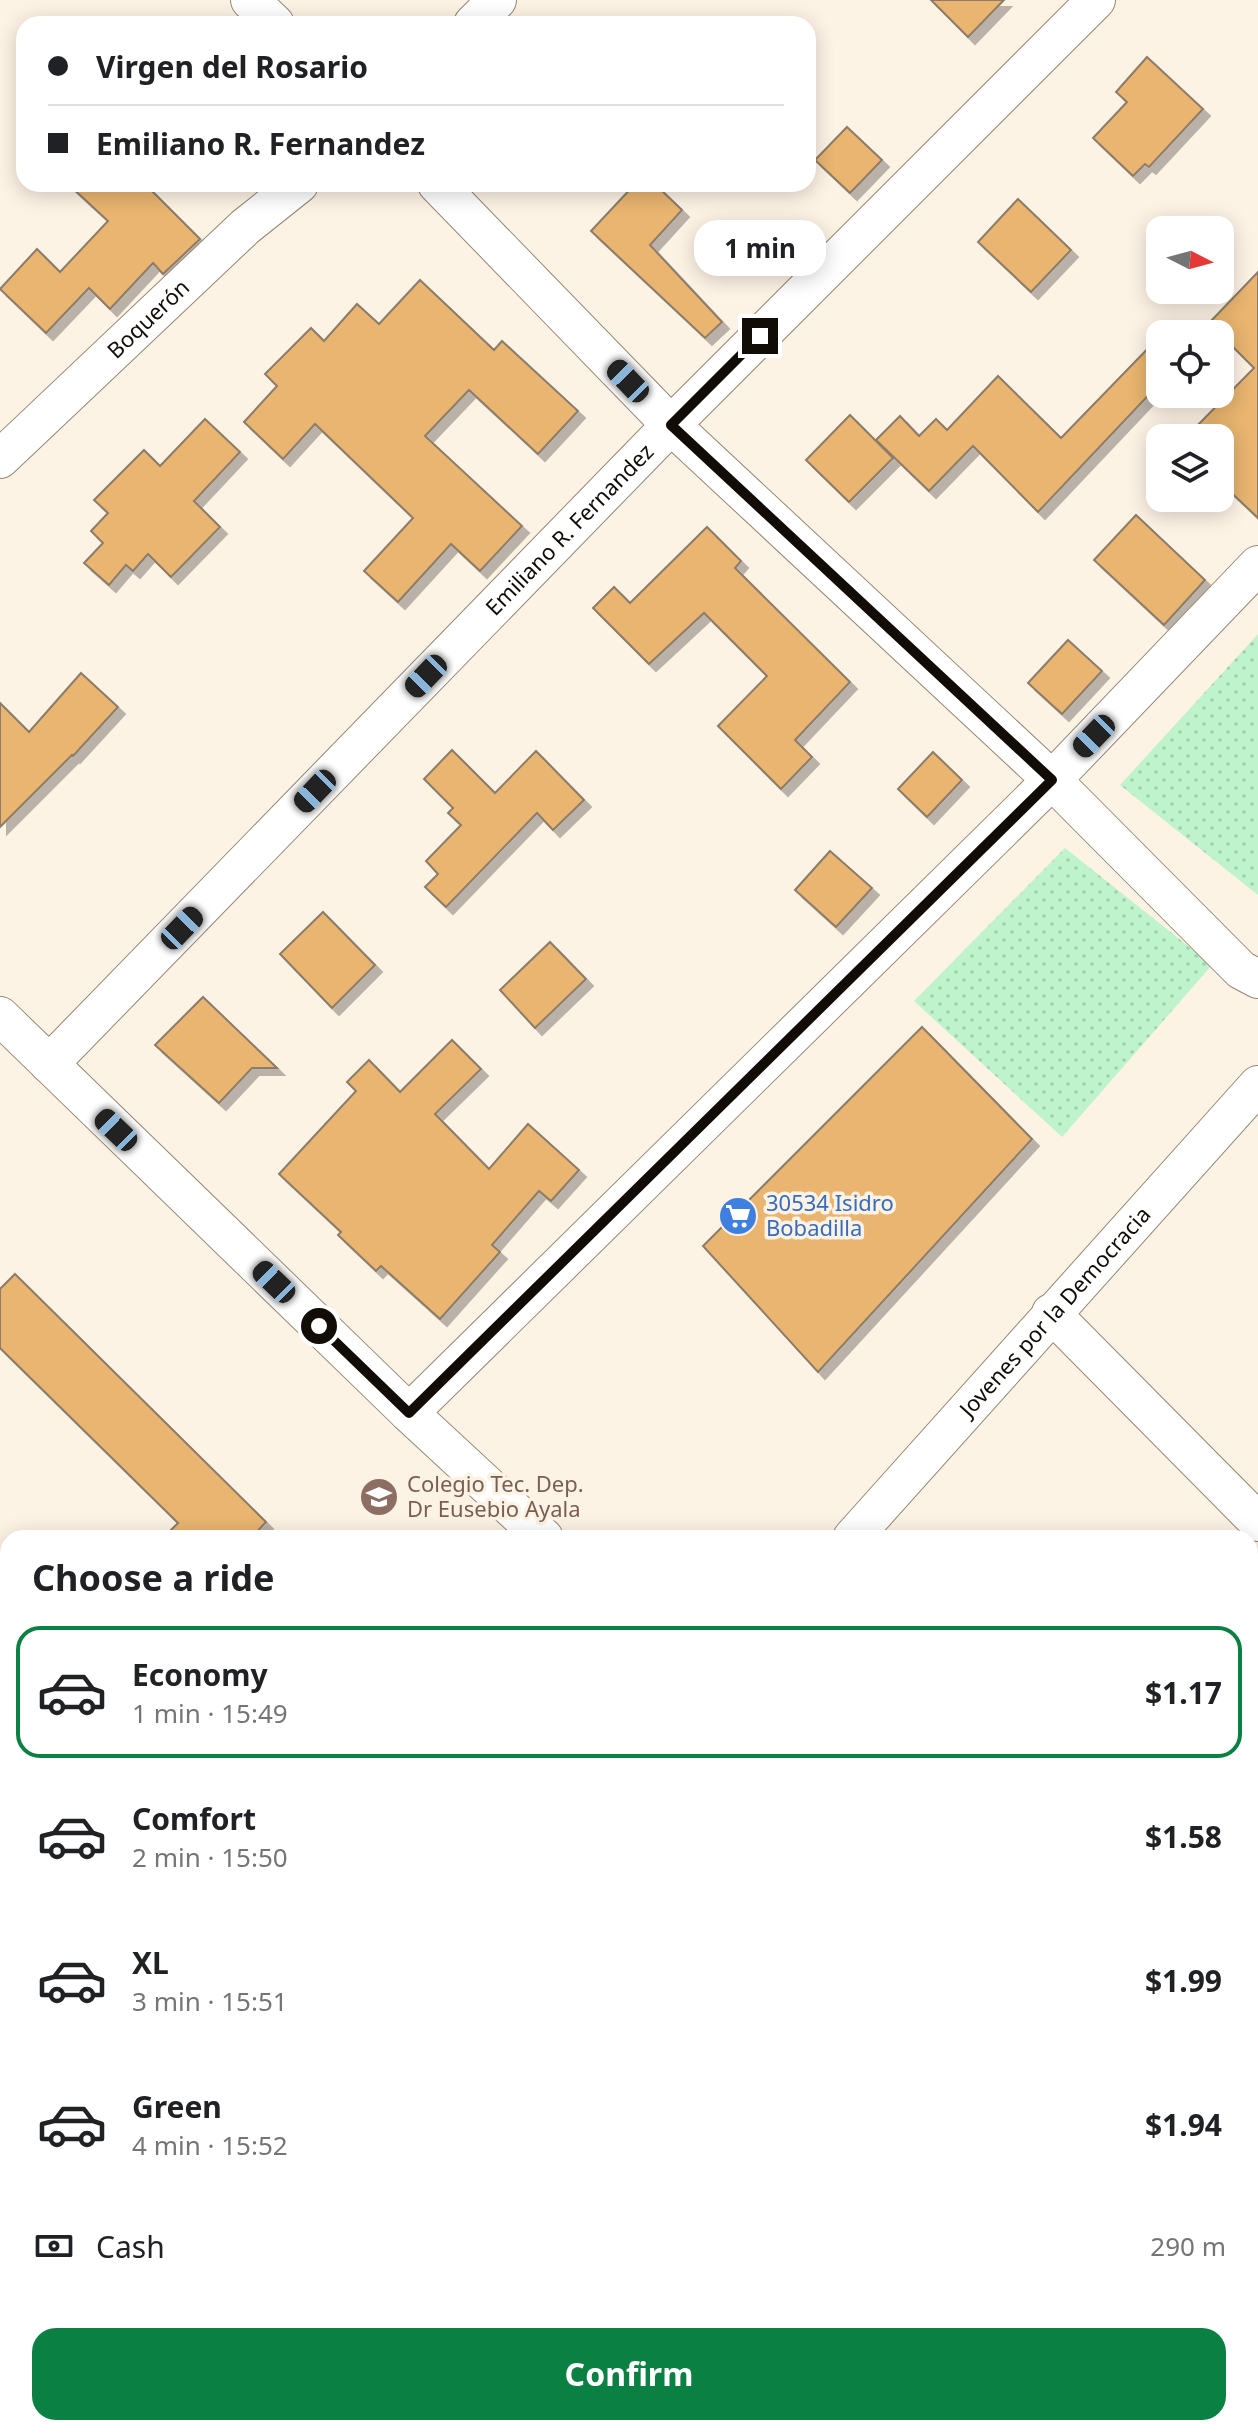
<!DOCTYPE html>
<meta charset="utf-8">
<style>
:root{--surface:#fff;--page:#f6f6f6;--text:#202124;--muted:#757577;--line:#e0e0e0;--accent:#0b8043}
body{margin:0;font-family:"Noto Sans",sans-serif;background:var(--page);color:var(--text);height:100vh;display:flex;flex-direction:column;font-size:30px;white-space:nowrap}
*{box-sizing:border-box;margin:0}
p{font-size:26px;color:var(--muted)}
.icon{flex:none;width:44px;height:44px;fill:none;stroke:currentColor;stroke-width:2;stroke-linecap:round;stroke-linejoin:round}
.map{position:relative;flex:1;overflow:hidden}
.sheet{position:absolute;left:0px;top:1530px;width:1258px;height:906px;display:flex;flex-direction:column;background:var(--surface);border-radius:24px 24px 0 0;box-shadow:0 4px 20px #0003}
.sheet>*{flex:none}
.hud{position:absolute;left:16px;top:16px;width:800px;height:176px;border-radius:24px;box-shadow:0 4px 20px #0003;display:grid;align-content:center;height:176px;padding:0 32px;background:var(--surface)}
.needle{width:52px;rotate:96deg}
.controls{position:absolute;left:1146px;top:216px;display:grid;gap:16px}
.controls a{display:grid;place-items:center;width:88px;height:88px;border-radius:16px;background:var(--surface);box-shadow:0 4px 20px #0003;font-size:40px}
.end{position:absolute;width:36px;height:36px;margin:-18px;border:10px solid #110c05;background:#fff;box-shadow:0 0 0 4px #fff}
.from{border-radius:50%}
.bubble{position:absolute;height:56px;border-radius:24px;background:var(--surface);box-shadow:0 4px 20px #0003;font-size:26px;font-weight:700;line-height:56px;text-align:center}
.car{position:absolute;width:24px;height:48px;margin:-24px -12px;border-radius:10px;box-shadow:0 0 6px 2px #0007;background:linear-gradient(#222 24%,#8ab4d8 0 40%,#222 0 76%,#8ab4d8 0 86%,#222 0)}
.hud b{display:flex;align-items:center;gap:28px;height:76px;font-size:30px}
.hud b+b{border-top:2px solid var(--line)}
.hud i{width:20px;height:20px;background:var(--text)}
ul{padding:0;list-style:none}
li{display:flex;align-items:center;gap:24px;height:132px;margin:0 16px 12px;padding:0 16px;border:4px solid transparent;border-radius:24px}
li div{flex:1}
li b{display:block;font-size:30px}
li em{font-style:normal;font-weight:700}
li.on{border-color:var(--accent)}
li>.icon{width:72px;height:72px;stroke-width:1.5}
h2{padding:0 32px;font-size:36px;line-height:96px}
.pay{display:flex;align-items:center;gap:20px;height:88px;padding:0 32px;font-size:30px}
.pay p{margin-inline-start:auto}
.primary-button{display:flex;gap:16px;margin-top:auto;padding:16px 32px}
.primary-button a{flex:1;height:92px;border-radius:24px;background:var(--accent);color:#fff;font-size:32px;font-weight:700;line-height:92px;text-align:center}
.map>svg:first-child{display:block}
.green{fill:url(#green-dots)}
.building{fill:#e9b56f;stroke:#8c7c69;stroke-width:2;filter:url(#shadow)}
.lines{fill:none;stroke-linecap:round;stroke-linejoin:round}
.minor-casing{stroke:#968773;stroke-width:40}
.minor{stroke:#fff;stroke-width:38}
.route{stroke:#110c05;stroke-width:10}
.labels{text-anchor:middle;stroke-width:7;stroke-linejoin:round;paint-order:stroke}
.street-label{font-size:22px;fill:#110c05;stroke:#fdf3e5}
.shop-label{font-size:22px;fill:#366cbe;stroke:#fdf3e5;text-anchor:start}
.education-label{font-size:22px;fill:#785e54;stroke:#fdf3e5;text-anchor:start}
</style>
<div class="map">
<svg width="1258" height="2435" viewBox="0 0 1258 2435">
<defs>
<pattern id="green-dots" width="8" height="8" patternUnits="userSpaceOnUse" patternTransform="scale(2)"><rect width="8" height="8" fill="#bef3cc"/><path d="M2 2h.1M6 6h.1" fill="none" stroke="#a2cfae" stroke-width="1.8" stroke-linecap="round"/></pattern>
<filter id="shadow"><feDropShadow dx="7" dy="7" stdDeviation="0" flood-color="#0004"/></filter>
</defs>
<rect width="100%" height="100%" fill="#fdf3e5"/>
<!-- green -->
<g class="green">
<path d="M1258 634V895L1120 785Z"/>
<path d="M1065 848 1212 965 1062 1137 914 1001Z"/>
</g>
<!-- building -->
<g class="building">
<path d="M931 0H1004L968 37Z"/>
<path d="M1147 57 1203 109 1149 167 1145 164 1133 176 1093 138 1127 102 1116 92Z"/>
<path d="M847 127 882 160 850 193 815 160Z"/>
<path d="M68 184H145L200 239 163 274 153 263 110 309 89 288 46 333 0 289 37 249 60 272 108 221Z"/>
<path d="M635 184H655L682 210 650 245 722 322 705 338 591 231Z"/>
<path d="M1018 199 1071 250 1031 292 978 242Z"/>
<path d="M1258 272V518L1220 482V438H1185L1254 368 1209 323Z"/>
<path d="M420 280 494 350 502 341 578 411 538 454 469 390 425 436 522 526 480 571 451 544 398 602 364 571 413 518 315 424 283 459 244 422 277 386 265 374 311 328 324 341 357 304 379 324Z"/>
<path d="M1160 336V383L1038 512 973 446 929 491 876 440 900 416 919 436 936 419 947 430 998 376 1061 438Z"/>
<path d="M850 415 893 458 849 502 806 460Z"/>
<path d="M205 419 240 452 194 501 220 527 171 577 148 554 133 571 126 565 109 585 84 563 103 543 91 531 108 513 94 500 144 450 160 466Z"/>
<path d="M1136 515 1205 580 1164 625 1094 560Z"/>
<path d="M707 527 741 561 735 568 850 682 795 740 812 757 781 789 718 726 767 676 704 613 649 664 593 608 614 587 630 603Z"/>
<path d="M1068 640 1102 671 1062 714 1028 683Z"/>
<path d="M81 673 118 707 73 756 72 755 0 827V703L29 732Z"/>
<path d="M452 750 495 793 536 751 584 800 553 830 537 813 446 907 425 887 438 874 426 861 461 825 448 813 453 808 424 779Z"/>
<path d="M933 752 962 780 927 817 898 789Z"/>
<path d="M830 851 872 888 836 927 795 890Z"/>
<path d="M323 912 375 965 332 1008 280 954Z"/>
<path d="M550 942 586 979 535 1028 500 990Z"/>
<path d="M203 997 277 1068H252L219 1103 155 1045Z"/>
<path d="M922 1027 1032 1139 818 1372 703 1246Z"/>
<path d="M452 1040 481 1069 435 1114 489 1169 528 1124 579 1170 551 1201 539 1191 492 1245 500 1252 440 1319 381 1266 376 1271 338 1235 341 1232 279 1174 356 1091 347 1082 369 1060 400 1092Z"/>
<path d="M15 1274 266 1522 251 1538H163L178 1523 0 1348V1289Z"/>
</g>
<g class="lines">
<defs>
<g id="minor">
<path d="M250 0 275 24"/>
<path d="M473 24 497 0"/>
<path d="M437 184 671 425 1052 780 1241 970 1258 979"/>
<path id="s1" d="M0 459 245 227 299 184"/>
<path d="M0 1016 409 1413 544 1538"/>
<path id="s2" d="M49 1064 671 425 1096 0"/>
<path d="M1051 1313 1258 1522"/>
<path d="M409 1413 1052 780 1258 565"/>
<path id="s3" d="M852 1538 1258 1085"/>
<path d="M1250 2239 1258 2247"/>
</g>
</defs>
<!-- minor casing -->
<use href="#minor" class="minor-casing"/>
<!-- minor -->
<use href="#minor" class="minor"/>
</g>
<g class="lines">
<!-- route -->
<path class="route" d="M319 1326 409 1413 1052 780 671 425 760 336"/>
</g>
<!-- icons -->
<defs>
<symbol id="supermarket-disc" viewBox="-11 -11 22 22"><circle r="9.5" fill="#3f7fe0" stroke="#fdf3e5"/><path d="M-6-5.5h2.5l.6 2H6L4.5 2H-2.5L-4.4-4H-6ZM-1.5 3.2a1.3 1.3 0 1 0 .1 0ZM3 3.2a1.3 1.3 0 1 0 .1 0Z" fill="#fff"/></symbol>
<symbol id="university-disc" viewBox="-11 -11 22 22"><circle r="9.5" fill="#8d6e63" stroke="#fdf3e5"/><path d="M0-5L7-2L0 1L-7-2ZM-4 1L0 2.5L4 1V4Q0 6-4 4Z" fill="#fff"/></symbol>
</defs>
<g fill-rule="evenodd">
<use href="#supermarket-disc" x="716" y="1194" width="44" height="44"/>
<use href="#university-disc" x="357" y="1475" width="44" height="44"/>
</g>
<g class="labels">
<!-- street labels -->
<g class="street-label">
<text dy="8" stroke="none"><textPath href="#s1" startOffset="204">Boquerón</textPath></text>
<text dy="8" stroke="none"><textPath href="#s2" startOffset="746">Emiliano R. Fernandez</textPath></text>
<text dy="8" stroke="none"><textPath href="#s3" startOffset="304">Jovenes por la Democracia</textPath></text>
</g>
<!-- shop labels -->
<g class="shop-label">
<text x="766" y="1211">30534 Isidro<tspan x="766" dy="25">Bobadilla</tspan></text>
</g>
<!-- education labels -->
<g class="education-label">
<text x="407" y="1492">Colegio Tec. Dep.<tspan x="407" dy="25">Dr Eusebio Ayala</tspan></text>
</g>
</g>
</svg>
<div class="controls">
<a><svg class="needle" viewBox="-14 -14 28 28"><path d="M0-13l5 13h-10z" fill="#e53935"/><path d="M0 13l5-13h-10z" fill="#757577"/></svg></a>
<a><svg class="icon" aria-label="locate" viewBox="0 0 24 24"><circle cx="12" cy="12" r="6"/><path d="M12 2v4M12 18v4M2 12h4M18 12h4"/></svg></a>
<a><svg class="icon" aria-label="layers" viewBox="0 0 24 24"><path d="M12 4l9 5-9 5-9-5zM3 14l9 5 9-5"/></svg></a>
</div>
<i class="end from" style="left:319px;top:1326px"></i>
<i class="end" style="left:760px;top:336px"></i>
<div class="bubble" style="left:694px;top:220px;width:132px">1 min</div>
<i class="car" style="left:628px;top:381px;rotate:316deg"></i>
<i class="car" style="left:426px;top:676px;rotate:224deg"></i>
<i class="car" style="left:1094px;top:736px;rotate:224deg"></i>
<i class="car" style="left:315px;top:791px;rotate:224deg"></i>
<i class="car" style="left:182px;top:928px;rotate:44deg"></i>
<i class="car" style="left:116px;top:1130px;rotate:314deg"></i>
<i class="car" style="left:274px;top:1282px;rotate:314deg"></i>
<div class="hud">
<b><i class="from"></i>Virgen del Rosario</b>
<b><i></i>Emiliano R. Fernandez</b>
</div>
<section class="sheet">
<h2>Choose a ride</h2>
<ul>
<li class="on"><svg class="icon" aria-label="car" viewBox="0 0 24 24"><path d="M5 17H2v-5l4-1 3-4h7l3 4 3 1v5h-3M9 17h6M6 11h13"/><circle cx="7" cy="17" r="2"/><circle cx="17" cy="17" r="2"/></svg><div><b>Economy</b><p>1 min · 15:49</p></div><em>$1.17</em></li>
<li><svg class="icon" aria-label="car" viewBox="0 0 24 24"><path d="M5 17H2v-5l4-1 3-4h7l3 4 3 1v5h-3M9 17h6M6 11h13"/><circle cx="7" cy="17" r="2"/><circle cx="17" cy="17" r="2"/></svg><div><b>Comfort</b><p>2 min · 15:50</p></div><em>$1.58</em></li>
<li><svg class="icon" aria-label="car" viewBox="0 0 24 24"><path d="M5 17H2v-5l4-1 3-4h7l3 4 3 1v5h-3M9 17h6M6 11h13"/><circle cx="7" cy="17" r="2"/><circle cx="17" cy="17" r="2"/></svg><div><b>XL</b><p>3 min · 15:51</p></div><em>$1.99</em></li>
<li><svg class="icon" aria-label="car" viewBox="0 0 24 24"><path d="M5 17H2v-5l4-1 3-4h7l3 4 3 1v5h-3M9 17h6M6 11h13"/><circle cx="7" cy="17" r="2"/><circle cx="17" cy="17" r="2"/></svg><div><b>Green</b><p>4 min · 15:52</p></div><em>$1.94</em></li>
</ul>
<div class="pay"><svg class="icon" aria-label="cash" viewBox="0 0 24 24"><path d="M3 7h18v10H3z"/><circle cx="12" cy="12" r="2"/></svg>Cash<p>290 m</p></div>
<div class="primary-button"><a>Confirm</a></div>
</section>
</div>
